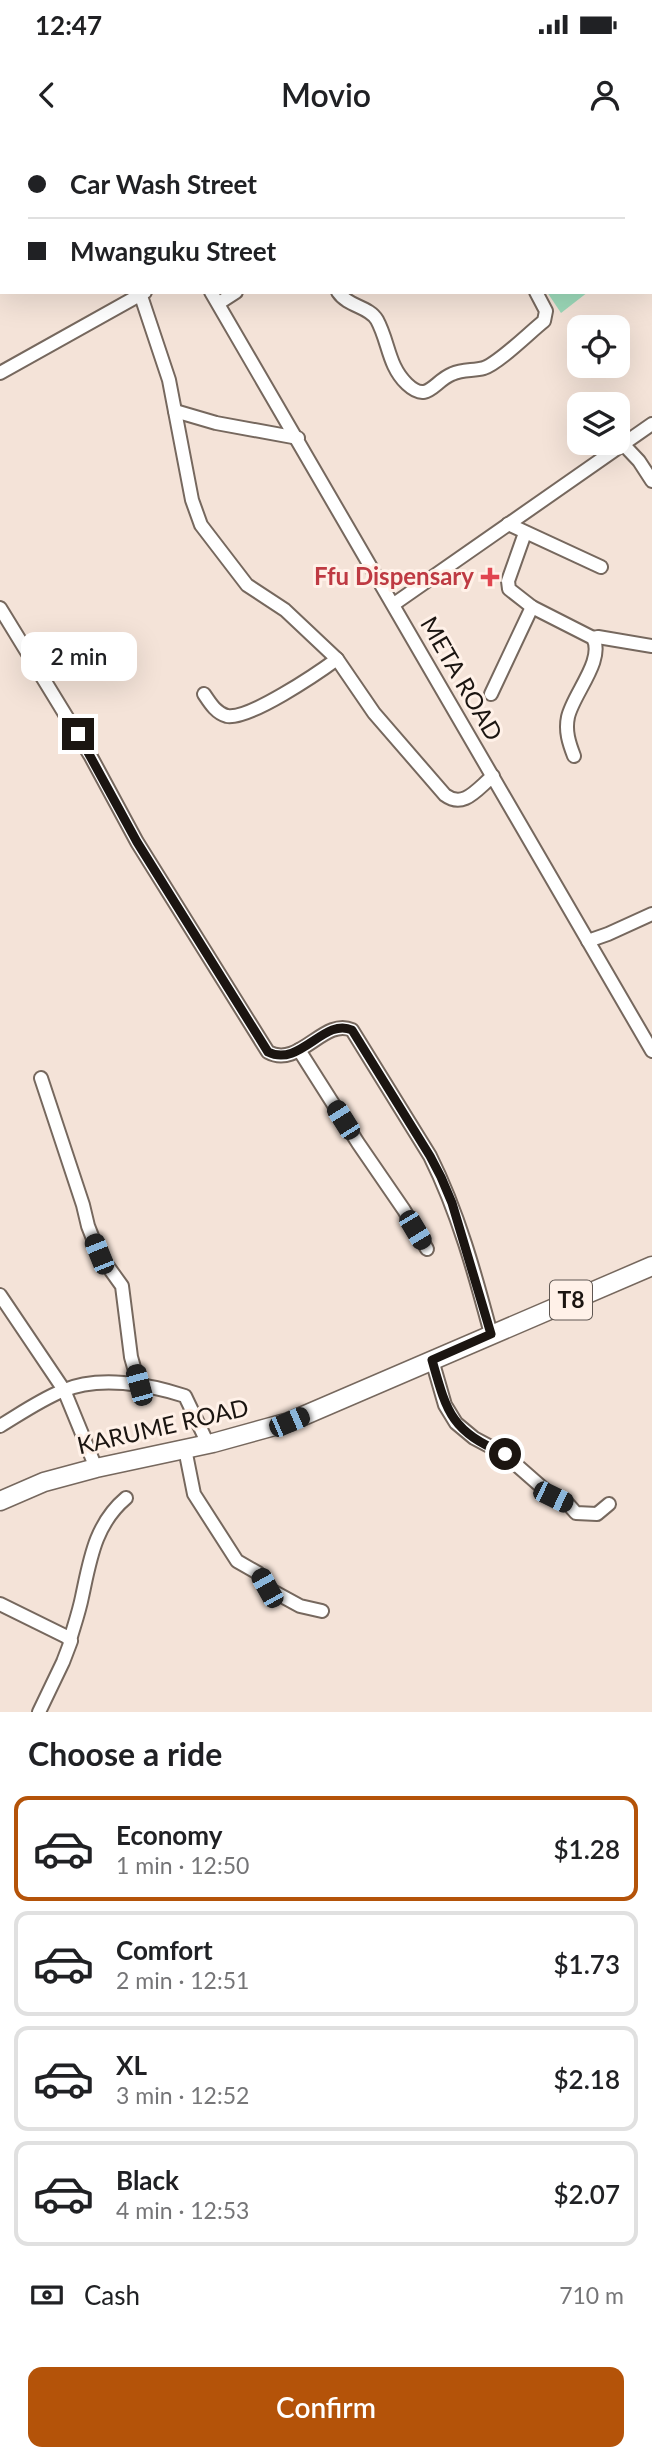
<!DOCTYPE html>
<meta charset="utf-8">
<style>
:root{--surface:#fff;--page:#f2f2f2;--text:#202124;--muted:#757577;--line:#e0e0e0;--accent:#b45309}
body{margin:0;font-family:Lato,sans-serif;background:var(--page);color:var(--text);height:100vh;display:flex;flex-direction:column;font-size:26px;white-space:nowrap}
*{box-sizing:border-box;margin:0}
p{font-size:23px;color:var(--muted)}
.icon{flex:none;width:38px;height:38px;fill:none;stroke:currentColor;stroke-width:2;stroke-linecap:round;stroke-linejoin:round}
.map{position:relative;height:1572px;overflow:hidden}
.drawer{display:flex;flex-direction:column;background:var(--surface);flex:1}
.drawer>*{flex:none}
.guide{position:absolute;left:0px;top:0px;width:653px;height:154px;box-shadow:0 7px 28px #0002;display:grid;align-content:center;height:154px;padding:0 28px;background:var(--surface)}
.buttons{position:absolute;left:567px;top:175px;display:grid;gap:14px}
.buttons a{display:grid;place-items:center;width:63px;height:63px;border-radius:14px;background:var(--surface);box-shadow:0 7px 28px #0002;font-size:35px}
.end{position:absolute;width:32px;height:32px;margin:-16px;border:9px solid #1b1511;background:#fff;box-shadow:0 0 0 4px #fff}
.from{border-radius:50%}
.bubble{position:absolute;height:49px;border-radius:14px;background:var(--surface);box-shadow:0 7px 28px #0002;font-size:23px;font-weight:600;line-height:49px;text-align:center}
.car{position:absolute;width:21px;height:42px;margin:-21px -10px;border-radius:9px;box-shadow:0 0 5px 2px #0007;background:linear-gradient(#222 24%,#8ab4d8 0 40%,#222 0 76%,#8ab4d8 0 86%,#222 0)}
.guide b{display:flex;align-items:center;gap:24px;height:66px;font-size:26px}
.guide b+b{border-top:2px solid var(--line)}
.guide i{width:18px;height:18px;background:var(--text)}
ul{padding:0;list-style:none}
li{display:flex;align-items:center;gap:21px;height:105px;margin:0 14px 10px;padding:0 14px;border:4px solid var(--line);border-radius:14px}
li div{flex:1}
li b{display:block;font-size:26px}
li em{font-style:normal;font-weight:600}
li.selected{border-color:var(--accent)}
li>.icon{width:63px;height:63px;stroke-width:1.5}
h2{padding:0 28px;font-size:32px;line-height:84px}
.pay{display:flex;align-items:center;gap:18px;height:77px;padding:0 28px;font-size:26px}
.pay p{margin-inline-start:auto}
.action{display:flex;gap:14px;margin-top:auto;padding:14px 28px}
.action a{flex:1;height:80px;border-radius:14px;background:var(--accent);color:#fff;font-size:28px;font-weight:600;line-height:80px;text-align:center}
.status{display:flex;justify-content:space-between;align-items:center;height:49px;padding:0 35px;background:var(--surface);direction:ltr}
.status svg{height:19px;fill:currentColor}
header{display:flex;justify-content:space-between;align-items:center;height:91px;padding:0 28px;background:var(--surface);font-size:32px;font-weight:600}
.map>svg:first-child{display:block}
.green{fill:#9cd9b9}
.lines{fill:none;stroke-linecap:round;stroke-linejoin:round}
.minor-casing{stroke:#76685e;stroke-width:16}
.highway-casing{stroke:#76685e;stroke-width:21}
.minor{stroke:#fff;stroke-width:12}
.highway{stroke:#fff;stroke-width:18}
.route{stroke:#1b1511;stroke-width:9}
.health-dot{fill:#e0444e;stroke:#fff1e8;stroke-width:2.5}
.labels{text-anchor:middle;stroke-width:6;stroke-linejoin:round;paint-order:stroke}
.shield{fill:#fff1e8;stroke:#5f5752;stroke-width:2}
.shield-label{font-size:23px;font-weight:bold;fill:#1b1511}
.health-label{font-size:24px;font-weight:bold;fill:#be3a42;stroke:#fff1e8;text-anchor:end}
.street-label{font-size:24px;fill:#1b1511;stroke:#fff1e8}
</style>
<div class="status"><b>12:47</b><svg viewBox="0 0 49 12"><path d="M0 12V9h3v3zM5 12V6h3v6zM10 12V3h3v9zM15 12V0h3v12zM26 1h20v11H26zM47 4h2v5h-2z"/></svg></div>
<header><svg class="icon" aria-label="back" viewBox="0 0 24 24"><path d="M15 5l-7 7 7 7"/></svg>Movio<svg class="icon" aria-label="person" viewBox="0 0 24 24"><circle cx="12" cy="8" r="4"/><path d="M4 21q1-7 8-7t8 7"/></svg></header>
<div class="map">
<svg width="652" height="1572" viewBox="0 0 652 1572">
<rect width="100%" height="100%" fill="#f4e3d8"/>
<!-- green -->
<g class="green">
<path d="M453 0H595L597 2H450Z"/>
<path d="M547 152H588L561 173Z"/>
</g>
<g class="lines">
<defs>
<g id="minor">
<path d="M229 0 230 2"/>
<path d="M353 0 354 2"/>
<path d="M423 0 425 2"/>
<path d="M611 0 612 2"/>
<path d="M78 2 80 0"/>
<path d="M651 52 652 54"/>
<path d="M0 77 2 74"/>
<path d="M211 152 652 911"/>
<path d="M338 152C348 167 369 166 377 180 389 202 388 226 407 244 428 264 434 241 452 234 463 229 473 231 484 228 499 223 530 192 544 181L546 171 536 152"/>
<path d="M141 156 169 240 192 360 201 385 247 445 285 470 337 519 374 573 445 655C464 669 477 649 493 636"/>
<path d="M219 163 236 152"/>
<path d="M0 233 145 152"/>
<path d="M175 271 216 283 298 298"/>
<path d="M623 304 639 321 652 341"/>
<path d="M508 384 601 427"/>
<path d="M525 393 508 441 509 449 532 467 593 498C605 520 573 554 568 577 565 591 569 603 574 616"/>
<path d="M394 464 652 284"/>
<path d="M0 468 90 615 137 702 268 912C299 929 324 877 352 890L430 1016C458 1072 475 1134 491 1194"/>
<path d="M593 498 598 497 652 506"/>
<path d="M204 554C210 563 216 573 227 576 249 580 318 533 337 519"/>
<path d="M491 554 532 467"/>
<path d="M588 801 608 794 652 774"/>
<path d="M299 910 358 1003 404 1070 427 1109"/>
<path d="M41 938 83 1065 88 1086 99 1114 122 1146 131 1217 139 1245"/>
<path d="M0 1155 64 1250 96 1328"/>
<path d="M432 1220 445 1265 456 1283 474 1298 504 1314 553 1357 568 1364 576 1373 597 1374 609 1364"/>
<path d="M0 1286C20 1274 40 1260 62 1251 99 1235 148 1244 185 1256L208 1304"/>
<path d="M185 1309 194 1354 237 1421 258 1433 267 1448 300 1466 322 1471"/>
<path d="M0 1464 65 1496 71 1501 63 1522 39 1572"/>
<path d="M70 1500C74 1486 79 1472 82 1457 90 1420 95 1384 126 1358"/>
</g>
<path id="highway" d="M0 1361 44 1342 96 1328 213 1303 289 1282 652 1126"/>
</defs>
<!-- minor casing -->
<use href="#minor" class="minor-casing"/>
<!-- highway casing -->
<use href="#highway" class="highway-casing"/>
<!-- minor -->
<use href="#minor" class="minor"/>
<!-- highway -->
<use href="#highway" class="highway"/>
</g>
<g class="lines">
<!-- route -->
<path class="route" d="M78 594 137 702 268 912C300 928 324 877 352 890L430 1016 441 1037 452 1063 491 1194 432 1220C447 1273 451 1291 505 1314"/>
</g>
<!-- markers -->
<path class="health-dot" d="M486.5 426.5h7v7h7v7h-7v7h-7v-7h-7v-7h7z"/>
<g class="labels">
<!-- shield labels -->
<rect class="shield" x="550" y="1140.5" width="42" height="39" rx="5"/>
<g class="shield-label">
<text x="571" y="1168">T8</text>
</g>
<!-- health labels -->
<g class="health-label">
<text x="474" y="445">Ffu Dispensary</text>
</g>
<!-- street labels -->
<g class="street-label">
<text transform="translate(461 539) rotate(60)" y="8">META ROAD</text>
<text transform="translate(163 1287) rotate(-13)" y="8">KARUME ROAD</text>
</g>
</g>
</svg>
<div class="buttons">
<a><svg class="icon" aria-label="locate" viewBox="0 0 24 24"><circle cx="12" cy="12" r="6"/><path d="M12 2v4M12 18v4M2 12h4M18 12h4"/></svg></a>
<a><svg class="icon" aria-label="layers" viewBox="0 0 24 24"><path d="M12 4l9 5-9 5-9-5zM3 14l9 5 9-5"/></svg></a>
</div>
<i class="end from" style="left:505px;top:1314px"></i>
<i class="end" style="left:78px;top:594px"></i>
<div class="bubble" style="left:21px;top:492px;width:116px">2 min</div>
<i class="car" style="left:343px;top:980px;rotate:328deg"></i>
<i class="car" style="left:415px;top:1090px;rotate:149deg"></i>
<i class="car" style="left:99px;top:1114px;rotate:338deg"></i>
<i class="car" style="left:139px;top:1245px;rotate:345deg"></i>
<i class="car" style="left:289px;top:1282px;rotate:67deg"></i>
<i class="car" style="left:553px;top:1357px;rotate:116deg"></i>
<i class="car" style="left:267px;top:1448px;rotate:331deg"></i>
<div class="guide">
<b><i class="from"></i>Car Wash Street</b>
<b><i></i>Mwanguku Street</b>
</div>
</div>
<section class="drawer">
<h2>Choose a ride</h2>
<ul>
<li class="selected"><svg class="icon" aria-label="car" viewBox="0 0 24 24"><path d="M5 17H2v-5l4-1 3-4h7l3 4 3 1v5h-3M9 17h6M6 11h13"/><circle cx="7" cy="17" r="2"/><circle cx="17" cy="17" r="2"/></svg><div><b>Economy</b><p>1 min · 12:50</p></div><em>$1.28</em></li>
<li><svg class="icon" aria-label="car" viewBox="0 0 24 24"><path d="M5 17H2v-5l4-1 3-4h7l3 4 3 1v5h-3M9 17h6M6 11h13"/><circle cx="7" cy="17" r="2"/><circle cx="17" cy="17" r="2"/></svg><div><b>Comfort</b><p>2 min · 12:51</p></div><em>$1.73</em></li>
<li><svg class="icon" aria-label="car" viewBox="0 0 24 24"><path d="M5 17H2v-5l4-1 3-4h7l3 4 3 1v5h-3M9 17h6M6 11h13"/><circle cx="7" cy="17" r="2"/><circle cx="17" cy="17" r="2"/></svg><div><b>XL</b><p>3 min · 12:52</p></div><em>$2.18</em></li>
<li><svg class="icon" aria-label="car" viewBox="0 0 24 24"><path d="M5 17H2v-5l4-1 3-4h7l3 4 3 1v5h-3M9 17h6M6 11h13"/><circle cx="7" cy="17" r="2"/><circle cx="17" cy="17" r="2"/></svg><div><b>Black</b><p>4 min · 12:53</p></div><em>$2.07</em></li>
</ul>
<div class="pay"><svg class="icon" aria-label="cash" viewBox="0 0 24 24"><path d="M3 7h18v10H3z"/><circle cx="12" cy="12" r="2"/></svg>Cash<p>710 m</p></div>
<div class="action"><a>Confirm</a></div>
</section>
